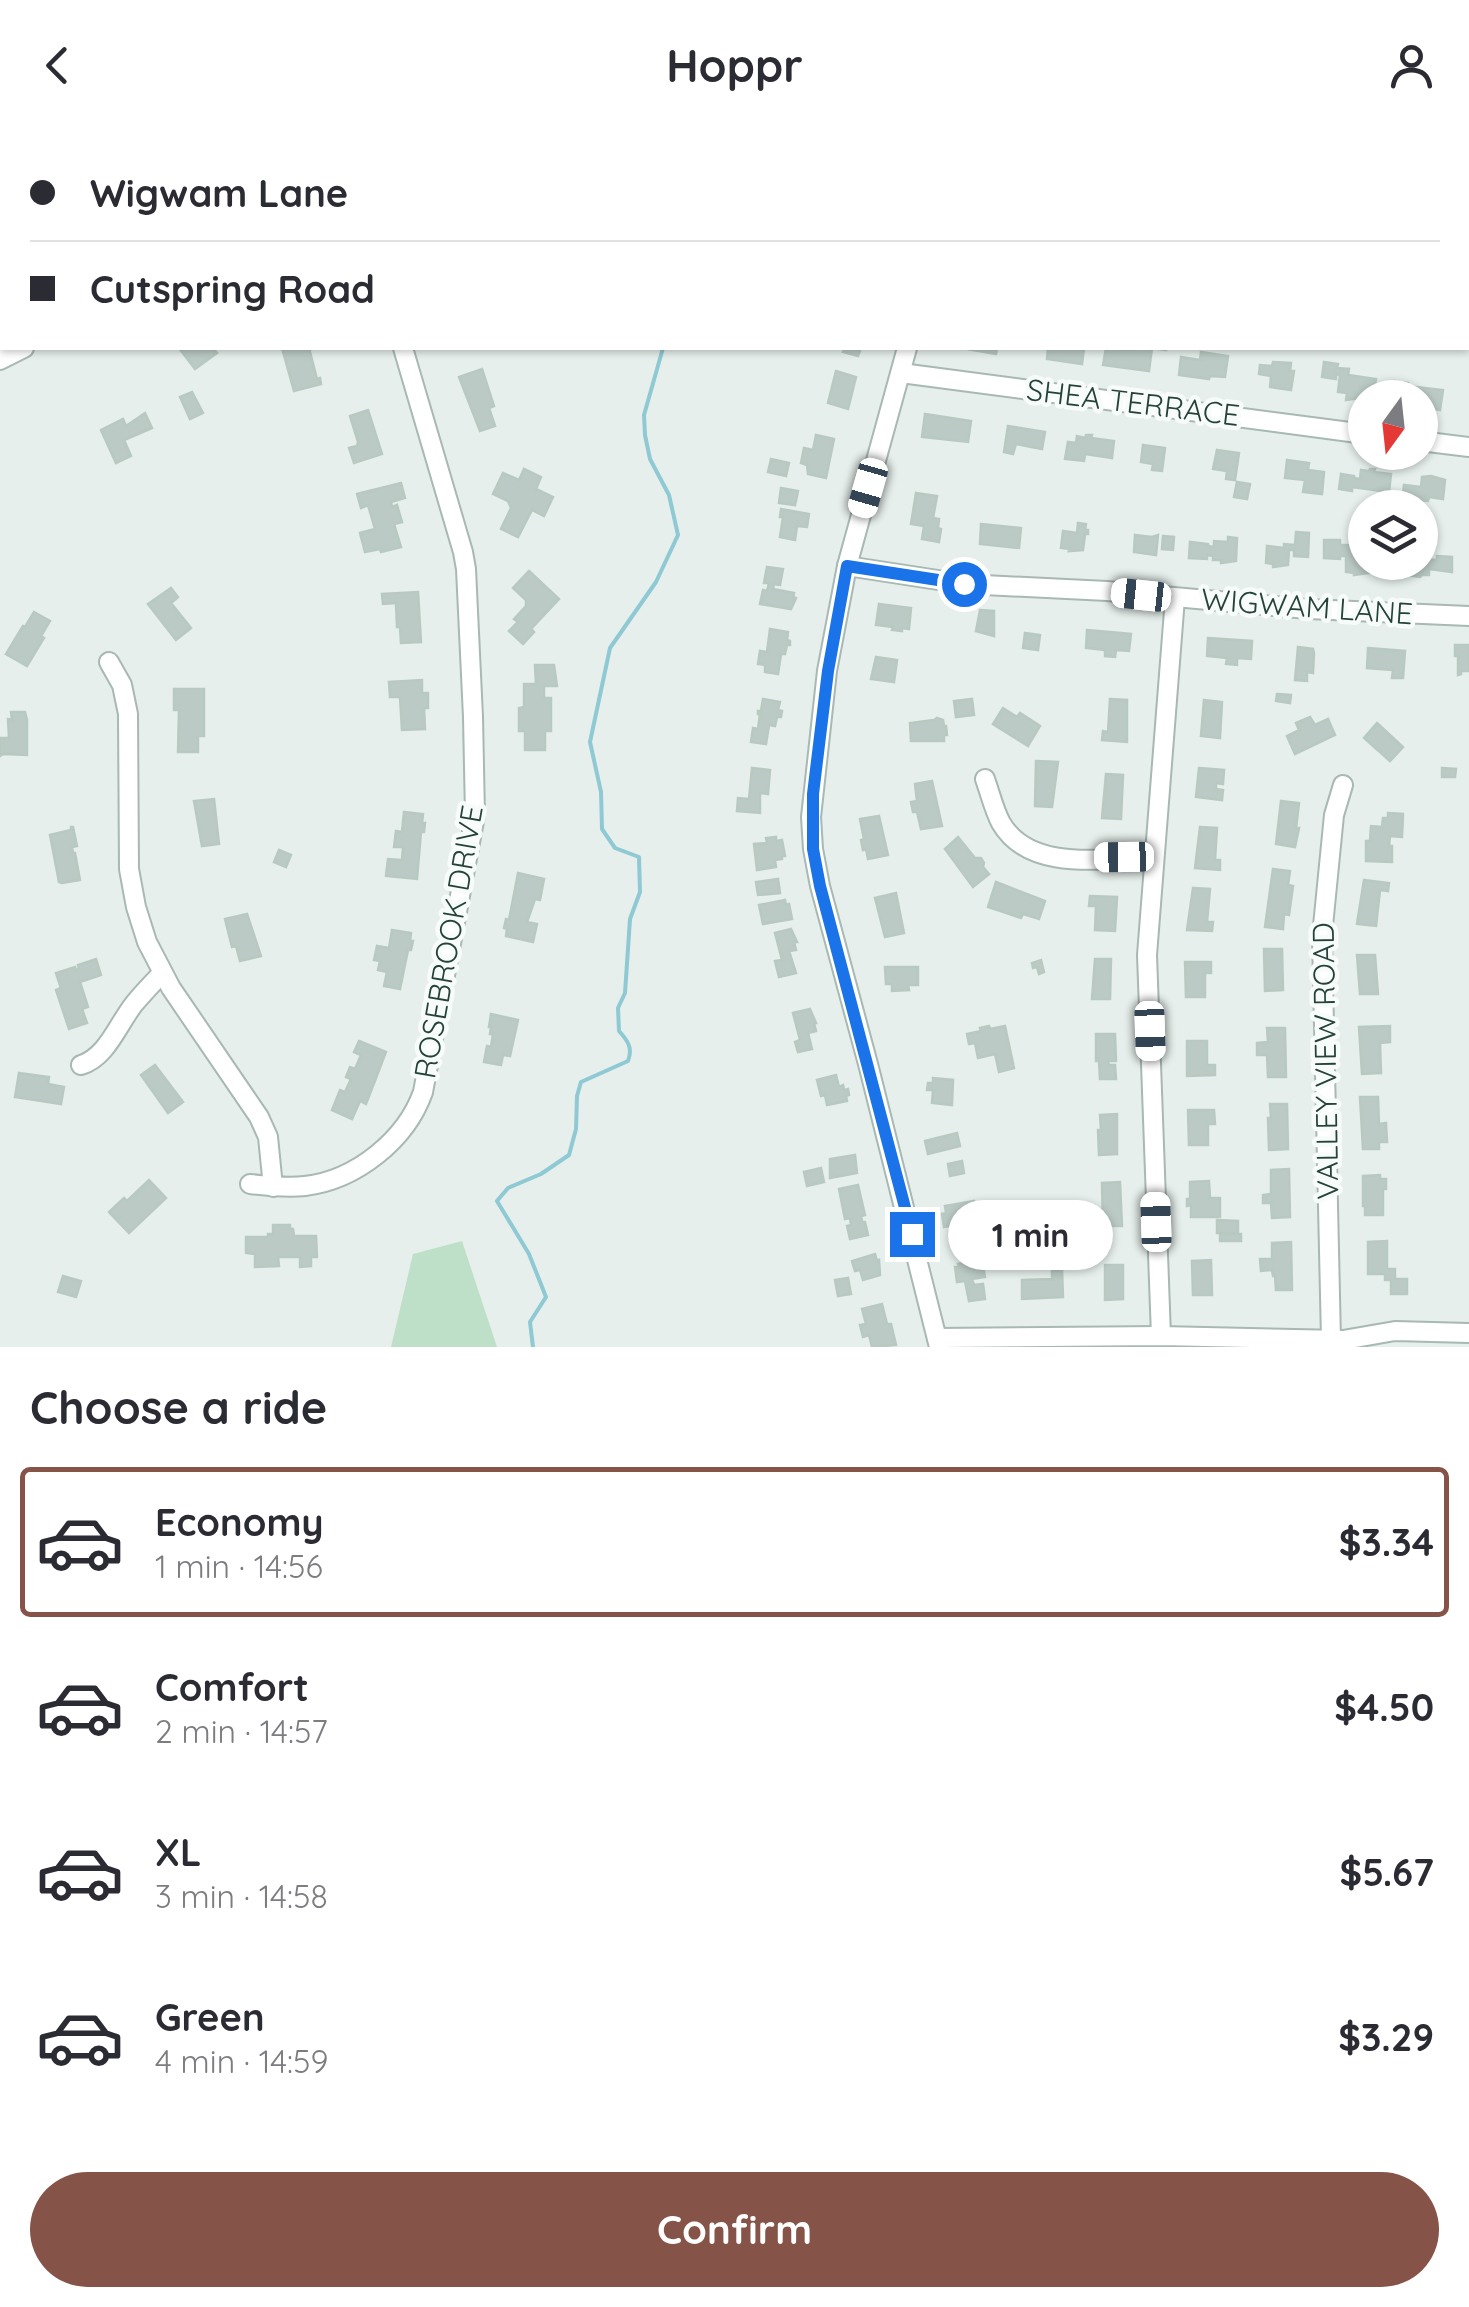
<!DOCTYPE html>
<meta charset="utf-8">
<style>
:root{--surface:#fff;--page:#f7f7f7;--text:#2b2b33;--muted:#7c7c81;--line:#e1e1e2;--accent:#855347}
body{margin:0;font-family:Quicksand,sans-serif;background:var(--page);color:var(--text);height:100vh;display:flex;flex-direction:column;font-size:38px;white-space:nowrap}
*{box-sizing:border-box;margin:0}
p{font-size:32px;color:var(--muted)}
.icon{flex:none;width:55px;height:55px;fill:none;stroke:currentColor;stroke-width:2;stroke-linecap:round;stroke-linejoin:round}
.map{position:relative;height:1217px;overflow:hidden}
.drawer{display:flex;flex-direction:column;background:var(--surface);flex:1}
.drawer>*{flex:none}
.guide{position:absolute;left:0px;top:0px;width:1470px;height:220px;box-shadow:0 2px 8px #0004;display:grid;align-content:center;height:220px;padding:0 30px;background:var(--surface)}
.needle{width:65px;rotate:195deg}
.controls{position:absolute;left:1348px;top:250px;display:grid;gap:20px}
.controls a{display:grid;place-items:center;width:90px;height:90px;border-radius:50%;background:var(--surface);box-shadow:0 2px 8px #0004;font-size:50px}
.end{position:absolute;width:45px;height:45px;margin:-22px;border:12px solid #1a73e8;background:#fff;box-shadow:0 0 0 5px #fff}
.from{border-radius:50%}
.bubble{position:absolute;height:70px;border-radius:35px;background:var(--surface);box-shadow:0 2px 8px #0004;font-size:32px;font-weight:700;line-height:70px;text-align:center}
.car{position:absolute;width:30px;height:60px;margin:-30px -15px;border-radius:12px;box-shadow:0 0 8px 2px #0007;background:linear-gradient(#fff 24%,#345 0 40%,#fff 0 76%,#345 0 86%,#fff 0)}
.guide b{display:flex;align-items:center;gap:35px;height:95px;font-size:38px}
.guide b+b{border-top:2px solid var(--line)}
.guide i{width:25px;height:25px;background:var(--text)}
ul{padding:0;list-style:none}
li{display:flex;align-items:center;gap:30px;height:150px;margin:0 20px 15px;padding:0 10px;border:5px solid transparent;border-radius:10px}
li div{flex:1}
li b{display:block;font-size:38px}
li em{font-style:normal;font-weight:700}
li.selected{border-color:var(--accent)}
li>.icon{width:90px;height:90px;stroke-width:1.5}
h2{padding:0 30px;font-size:45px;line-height:120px}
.primary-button{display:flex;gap:20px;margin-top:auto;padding:20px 30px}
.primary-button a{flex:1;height:115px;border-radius:60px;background:var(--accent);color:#fff;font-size:40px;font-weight:700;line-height:115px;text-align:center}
header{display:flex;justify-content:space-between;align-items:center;height:130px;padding:0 30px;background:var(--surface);font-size:45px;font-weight:700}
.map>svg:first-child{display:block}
.green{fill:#bfe0c8}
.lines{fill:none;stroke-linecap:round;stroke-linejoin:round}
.stream{stroke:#8ec9d4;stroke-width:4}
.building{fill:#bbcac4;stroke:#b8c9c2;stroke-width:2.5}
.minor-casing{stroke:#a8b8b2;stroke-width:22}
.minor{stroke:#fff;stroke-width:18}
.route{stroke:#1a73e8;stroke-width:12}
.labels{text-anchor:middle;stroke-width:9;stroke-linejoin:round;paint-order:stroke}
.street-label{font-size:30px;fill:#24423a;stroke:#f7fbf9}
</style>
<header><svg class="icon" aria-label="back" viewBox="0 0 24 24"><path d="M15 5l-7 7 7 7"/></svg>Hoppr<svg class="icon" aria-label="person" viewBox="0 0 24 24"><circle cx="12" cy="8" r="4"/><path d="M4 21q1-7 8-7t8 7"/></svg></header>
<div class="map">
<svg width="1469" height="1217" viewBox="0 0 1469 1217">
<rect width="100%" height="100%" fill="#e6efeb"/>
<!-- green -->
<g class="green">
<path d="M0 0H451L443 2H2V109L0 110Z"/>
<path d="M462 1111 497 1217H391L413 1124Z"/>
</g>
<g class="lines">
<!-- stream -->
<g class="stream">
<path d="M616 0 618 2"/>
<path d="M533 1217 530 1192 546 1167 529 1124 497 1071 508 1058 541 1044 569 1025 576 999 577 966 581 952 628 931C633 918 628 911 619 901L618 878 625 863 630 789 640 762 639 727 615 718 602 699 601 662 590 612 610 518 656 452 678 405 669 365 650 329 645 305 644 285 663 218"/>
</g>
</g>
<!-- building -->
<g class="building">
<path d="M1357 0H1406V2H1371Z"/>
<path d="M179 218H213L217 223 195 239Z"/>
<path d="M282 218H309L317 249 320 248 321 254 294 261Z"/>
<path d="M845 218H861L858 226 843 222Z"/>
<path d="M962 218H997L996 224Z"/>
<path d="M1048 218H1084L1082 234 1047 229Z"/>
<path d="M1106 218 1134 220V218H1166V220L1152 218 1149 241 1103 235Z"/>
<path d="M1201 222 1228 226 1225 247 1210 246 1209 249 1179 245 1181 227 1200 230Z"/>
<path d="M1273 232 1291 233 1290 241H1294L1291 260 1270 257 1271 246 1259 244 1260 235 1272 236Z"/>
<path d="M1324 232 1338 234 1337 238 1349 239 1348 245 1376 249 1373 267 1361 265 1360 268 1346 270 1347 263 1338 262 1340 245 1336 244V249L1322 247Z"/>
<path d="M482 239 494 276 489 278 495 296 480 301 459 247Z"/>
<path d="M836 241 856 247 848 279 828 273Z"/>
<path d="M1394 251 1408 253 1407 256 1443 260 1440 280 1429 278V281L1422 280 1420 282V268H1392Z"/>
<path d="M192 262 203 283 190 289 180 267Z"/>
<path d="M368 280 382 324 354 333 349 318 357 316 358 312 350 286Z"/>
<path d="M145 283 152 298 124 310 131 326 116 333 101 300 123 289 126 296Z"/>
<path d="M925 284 971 291 968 312 922 307Z"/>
<path d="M1008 296 1045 302 1042 319 1016 314 1013 324 1004 322Z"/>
<path d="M816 305 834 309 826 348 808 344 807 335 801 333 804 318 813 320Z"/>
<path d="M1086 305H1092L1091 308 1114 311 1112 328 1085 324 1084 331 1065 329 1068 312 1076 313 1077 306 1085 308Z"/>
<path d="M1143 315 1165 318 1162 341 1152 340 1153 334 1141 332Z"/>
<path d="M1217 320 1239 323 1235 350 1226 349 1227 341 1213 339Z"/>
<path d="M771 329 789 333 786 346 768 342Z"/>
<path d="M1287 330 1309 333 1308 340 1324 342 1322 364 1303 362 1305 350 1285 348Z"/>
<path d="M524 339 541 347 536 359 553 367 544 386 532 380 518 407 501 399 511 378 508 371 493 364 503 343 519 350Z"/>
<path d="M1370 339H1375L1374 342 1391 344 1389 362 1352 357V361L1339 359 1341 344 1354 346V348L1360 349 1361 340 1369 341Z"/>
<path d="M1431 346 1445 350 1443 369 1429 367 1428 371 1416 370V374L1402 373 1404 355 1421 357 1422 347Z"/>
<path d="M1237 352 1250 354 1247 369 1234 367Z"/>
<path d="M401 353 405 368 391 372 392 377 397 375 402 392 394 394 401 417 381 422 380 419 365 422 360 403 375 399 368 375 361 378 357 364Z"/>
<path d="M781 358 798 361 795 375 779 373Z"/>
<path d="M916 363 937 366 933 388 939 389 938 398 941 399 939 412 922 409 924 396 911 394Z"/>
<path d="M781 379 809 384 807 397 797 396 795 410 780 407 783 387H780Z"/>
<path d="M1078 393 1086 394 1085 400H1088V404H1085L1083 420 1069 421 1070 419 1061 418 1063 401 1077 403Z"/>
<path d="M981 394 1021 398 1019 418 980 414Z"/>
<path d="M1296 402 1309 403 1308 427 1294 426V420H1289L1288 435 1273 437V434L1266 433 1267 416 1284 418V414L1295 415Z"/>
<path d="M1135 405 1152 407 1158 405 1156 425 1134 422Z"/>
<path d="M1163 406 1174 407 1173 420 1162 419Z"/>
<path d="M1228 407 1237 408 1236 431 1221 433V430H1213V426L1207 425V429L1189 428 1190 412 1208 414V416L1214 417V411L1228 412Z"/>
<path d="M1324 410H1340V415H1355V424L1365 425V432H1369V443L1354 445V443L1346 442V426H1340V429L1324 428Z"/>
<path d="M1437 426 1452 427V442L1429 439V445H1422L1420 447 1406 445V432H1420V429L1437 430Z"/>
<path d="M767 437 783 439 780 455 774 454 773 459 794 463 793 467 796 468 791 479 760 474 763 460 767 461 769 453H764Z"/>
<path d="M529 441 559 469 531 499 534 502 523 514 509 501 518 492 514 489 526 476V470L513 458Z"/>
<path d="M171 458 178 467 171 473 191 498 176 510 148 474Z"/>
<path d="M418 462 421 512 401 513 400 497H397L396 473 383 474 382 464Z"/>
<path d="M879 474 911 478 909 499 902 498V501L892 500 893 497 876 495Z"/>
<path d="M980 480 994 481V506L976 501Z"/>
<path d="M34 482 50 491 41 506 44 508 27 536 6 524 23 496 25 497Z"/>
<path d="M770 499 788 502 787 510 790 511V515H787L785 524H781L778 544 765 542V535L758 534 760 521 767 522Z"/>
<path d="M1087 500 1131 504 1129 521 1116 520 1115 527 1105 526V520L1086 518Z"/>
<path d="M1025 503 1040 505 1038 520 1023 518Z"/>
<path d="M1208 508 1252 511 1251 529 1237 528V535L1226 534 1227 528 1207 526Z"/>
<path d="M1455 515H1469V541H1461V544L1458 545V526H1455Z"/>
<path d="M1298 517 1313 519 1314 523 1313 543 1307 542V551L1295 550Z"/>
<path d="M1368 518 1405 521 1403 548H1392L1393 540 1367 538Z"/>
<path d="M876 527 897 530 894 552 871 549Z"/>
<path d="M535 535H554L557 556H544V568H551V601H545V620H525V601H519V578L524 577V554H536Z"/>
<path d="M422 550V563H428V578H424L425 599 402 600 400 567H390L389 552Z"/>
<path d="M174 559H204V606H198V622H178L179 580H174Z"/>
<path d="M1277 564 1291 565 1290 573 1276 571Z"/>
<path d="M763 569 780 572 778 580 782 581 781 587H777L775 596 769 595 766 614 751 612 753 598 758 599 760 584H758V581H761Z"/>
<path d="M972 569 974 585 956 587 954 571Z"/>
<path d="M1110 569 1127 570V612L1102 610 1103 601 1108 602Z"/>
<path d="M1204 570 1222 572 1220 608 1201 606Z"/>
<path d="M1003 578 1017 587 1020 583 1040 596 1028 616 993 594Z"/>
<path d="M11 582H25L27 590V625L3 624 0 626V608H9L8 589 12 590Z"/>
<path d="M1310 587 1315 595 1328 589 1335 605 1295 624 1287 606 1299 600 1296 593Z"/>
<path d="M937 588 943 590 944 596H946L947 605H944V611H911L910 593 934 590Z"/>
<path d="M1377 593 1403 617 1390 631 1364 608Z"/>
<path d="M1036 631 1058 632 1052 677 1035 676Z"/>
<path d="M752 638 770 640 768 664 760 663V683L737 681 738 668 749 669Z"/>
<path d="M1199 638 1224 640 1223 654 1216 653V659L1223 660 1222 670 1196 667Z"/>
<path d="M1442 638 1456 639 1455 647H1442Z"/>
<path d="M1106 644 1123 645 1121 689 1102 688Z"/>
<path d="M932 651 942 696 921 699 917 682H913L911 672 917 671 915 654Z"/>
<path d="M214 669 219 714 202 716 194 671Z"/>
<path d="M1281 671 1299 673 1296 698H1299L1295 717 1276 714Z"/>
<path d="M404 682 423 684 422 693H425L424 702H421L417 749 386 746 388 729 402 730 403 717H394L396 701 402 702Z"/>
<path d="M1388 683 1403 684 1402 707 1390 706 1389 716H1392V732L1366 731V711H1370L1371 696 1382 697 1383 688H1388Z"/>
<path d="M879 686 888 725 868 729 866 719 863 720 861 710 864 709 860 689Z"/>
<path d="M71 697H73L77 716 72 717 73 723H75L80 750 62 753 59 752 50 705 71 700Z"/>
<path d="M1200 697 1217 698 1215 730H1220V740L1195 738Z"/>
<path d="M776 707V711L782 710 785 726H782V729L775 730 776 737 757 740 754 714 767 713 766 708Z"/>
<path d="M958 707 975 728H981L984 733 983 737 989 744 973 757 945 719Z"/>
<path d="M279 720 291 725 286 737 274 732Z"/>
<path d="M1273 739 1290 741 1288 755 1293 756 1289 785 1284 784 1283 799 1265 797Z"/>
<path d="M518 743 544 749 540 770 535 769 527 792 537 794 533 812 506 806 507 799 504 798 506 789 509 790Z"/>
<path d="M778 749 780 763 758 765 756 752Z"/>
<path d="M1364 750 1389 753 1388 761 1380 760 1376 796 1357 794Z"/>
<path d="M996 752 1045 771 1039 789 1023 784 1021 788 988 777Z"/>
<path d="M1193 758 1210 759 1207 792H1213L1212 801 1187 800Z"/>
<path d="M896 763 904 803 885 807 875 768Z"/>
<path d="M1090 766 1117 767 1115 801 1095 800 1096 776H1089Z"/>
<path d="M785 770 786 775 789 774 792 789 763 794 759 775Z"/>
<path d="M247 784 261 826 240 831 236 816 232 817 225 789Z"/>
<path d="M791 799 797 812H794L796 820 789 821 796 843 779 847 775 831 782 830 775 803Z"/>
<path d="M392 800 411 803 410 811H413L411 820H408L400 859 384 856 387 842 378 840 380 831 374 830 377 816 389 818Z"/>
<path d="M1264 819H1282L1283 860 1265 861Z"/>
<path d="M1357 825H1375L1378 864H1360Z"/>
<path d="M96 829 101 845 80 852 88 877 82 879 87 893 69 899 56 860 61 858 56 843 75 837 76 840 79 839 78 835Z"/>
<path d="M1095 829H1111L1110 869H1092Z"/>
<path d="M1041 830 1044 842 1039 844 1037 837 1033 838 1032 833Z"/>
<path d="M1185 832H1211V843H1205V867H1186Z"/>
<path d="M885 837H918V855H908L909 860 892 861V854H886Z"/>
<path d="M810 879 816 893H814L816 901 808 903 812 919 798 922 795 912 800 910 793 883Z"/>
<path d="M491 884 518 890 510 926 503 925 501 935 484 932 487 916 491 917 493 904H490L491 897H489Z"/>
<path d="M989 896 990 899 1005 896 1014 938 999 942 995 924 978 928 975 913 969 914 967 904 981 901 980 898Z"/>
<path d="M1390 896V912L1380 913 1381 943 1362 944 1359 897Z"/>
<path d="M1267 898H1285L1286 947H1268L1267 925H1257V913L1268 912Z"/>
<path d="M1096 904H1115L1116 931H1108L1109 935H1115L1116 949H1100L1099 931H1096Z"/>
<path d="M359 911 386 922 366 974 360 971 352 989 332 980 340 960 345 962 351 949 346 947 350 937 355 939 361 925 354 922Z"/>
<path d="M1187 911H1207V935H1215V945L1187 946Z"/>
<path d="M155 935 183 972 168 983 141 945Z"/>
<path d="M19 943 49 947 48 954 64 957 61 974 15 967Z"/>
<path d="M836 945 839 957 843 955 844 960 848 959 849 965 846 966 847 971 827 975 825 965 821 966 817 950Z"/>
<path d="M933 948 953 950 952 975 932 973 933 960H927L928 953H933Z"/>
<path d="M1360 967H1378L1379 994 1386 993 1387 1012H1379V1019H1363Z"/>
<path d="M1270 974H1287L1288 1019 1269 1020 1268 988H1271Z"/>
<path d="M1188 980H1214L1215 994H1208V1015H1189Z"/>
<path d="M1117 984V1024L1099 1025 1098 1000H1101L1100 985Z"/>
<path d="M957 1003 960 1016 928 1024 925 1011Z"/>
<path d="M855 1025 857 1043 830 1048V1029Z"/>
<path d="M962 1031 964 1043 950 1046 948 1034Z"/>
<path d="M821 1038 824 1052 807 1056 804 1042Z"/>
<path d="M1289 1039 1290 1087 1272 1088 1271 1073H1263V1065L1271 1064V1040Z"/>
<path d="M1380 1045V1049H1386V1059H1383V1085H1365V1076H1363V1046Z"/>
<path d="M149 1050 166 1068 129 1103 109 1082 124 1068 127 1071Z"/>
<path d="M1209 1051 1210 1068H1220V1087H1191V1075L1187 1076V1069H1190V1052Z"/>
<path d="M1120 1052 1122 1096H1103L1102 1053Z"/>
<path d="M858 1055 865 1085 861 1086 862 1092H865L868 1105 850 1109 847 1096 851 1095 850 1088 845 1089 839 1059Z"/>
<path d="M974 1071 977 1085 968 1087 969 1092 944 1097 942 1084 946 1083 945 1076Z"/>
<path d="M1002 1090 1004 1098 971 1106 969 1096Z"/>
<path d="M1217 1090 1238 1091V1103H1217Z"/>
<path d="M273 1095H290V1099H293L294 1106H316L317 1127H311V1136L300 1137V1127H278L279 1136 255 1137V1124L246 1123V1107H268V1104H273Z"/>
<rect x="1220" y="1104" width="21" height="7"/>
<path d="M1387 1111V1139H1395V1149H1407V1164H1391V1150H1385V1144H1368V1112Z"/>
<path d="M1291 1112 1292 1160H1276L1275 1146H1273L1272 1140 1261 1141 1260 1129H1272V1113Z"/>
<path d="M875 1124 877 1131 879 1130 880 1145 863 1150 860 1140 855 1141 852 1131Z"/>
<path d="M982 1130 985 1147 972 1149 974 1155 983 1154 985 1169 969 1171 965 1151 957 1152 955 1137H959L958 1134Z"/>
<path d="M1211 1130 1212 1165H1193L1192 1131Z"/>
<path d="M1105 1135H1123V1169L1105 1170Z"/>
<path d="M1062 1140 1063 1167 1022 1169V1150L1052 1149V1141Z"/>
<path d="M63 1146 81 1151 76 1167 58 1162Z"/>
<path d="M848 1148 851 1164 838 1166 835 1150Z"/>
<path d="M882 1174 887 1194H891L896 1215 872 1217 869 1205 863 1207 860 1195 866 1194 862 1179Z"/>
</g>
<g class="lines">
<defs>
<g id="minor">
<path d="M575 0 576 2"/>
<path d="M495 2 502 0"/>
<path d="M964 2 965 0"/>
<path d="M1468 127H1469"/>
<path d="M907 218 847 436 827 541 811 687 813 719 820 756 868 934 939 1217"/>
<path d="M0 230 24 218"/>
<path d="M901 243 1365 304"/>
<path d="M1420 311 1469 317"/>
<path d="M847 436 964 454 1107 461 1308 479 1469 486"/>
<path d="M109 532 122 555 128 584 129 739 136 777 147 812 171 858 259 987 268 1007 273 1057"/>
<path d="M985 649C990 663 994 680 1001 693 1030 743 1105 728 1154 727"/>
<path d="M81 935C107 927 118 894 134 874 143 863 153 853 162 843"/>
<path d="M250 1054C268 1056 287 1058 305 1056 356 1050 406 1010 423 962L475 686 473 587 466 439 463 422 403 218"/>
<path d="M1161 1206 1147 825 1175 468"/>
<path d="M937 1208 1161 1206 1343 1210 1395 1201 1469 1203"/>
<path d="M1331 1210 1322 806 1334 685 1343 655"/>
</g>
</defs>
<!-- minor casing -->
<use href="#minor" class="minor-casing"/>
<!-- minor -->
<use href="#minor" class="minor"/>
</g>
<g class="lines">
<!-- route -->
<path class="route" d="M912 1104 820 756 813 719V664L828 541 847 436 964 454"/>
</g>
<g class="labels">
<!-- street labels -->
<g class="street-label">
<text transform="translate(1133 273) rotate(7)" y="10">SHEA TERRACE</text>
<text transform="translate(1307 477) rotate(4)" y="10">WIGWAM LANE</text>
<text transform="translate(449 812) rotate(-80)" y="10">ROSEBROOK DRIVE</text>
<text transform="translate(1326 931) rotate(-91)" y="10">VALLEY VIEW ROAD</text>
</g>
</g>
</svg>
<div class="controls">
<a><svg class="needle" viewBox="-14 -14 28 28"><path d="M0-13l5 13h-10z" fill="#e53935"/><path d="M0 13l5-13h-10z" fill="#7c7c81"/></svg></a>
<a><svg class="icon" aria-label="layers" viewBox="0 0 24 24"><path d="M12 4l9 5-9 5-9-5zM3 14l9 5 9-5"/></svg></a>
</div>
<i class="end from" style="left:964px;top:454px"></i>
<i class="end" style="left:912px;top:1104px"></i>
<div class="bubble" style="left:948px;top:1070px;width:165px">1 min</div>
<i class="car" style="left:868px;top:358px;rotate:196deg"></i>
<i class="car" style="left:1141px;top:465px;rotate:276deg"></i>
<i class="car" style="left:1124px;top:727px;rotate:269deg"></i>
<i class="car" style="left:1150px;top:901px;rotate:178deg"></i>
<i class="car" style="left:1156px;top:1092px;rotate:358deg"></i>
<div class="guide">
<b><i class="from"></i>Wigwam Lane</b>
<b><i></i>Cutspring Road</b>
</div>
</div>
<section class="drawer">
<h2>Choose a ride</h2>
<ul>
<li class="selected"><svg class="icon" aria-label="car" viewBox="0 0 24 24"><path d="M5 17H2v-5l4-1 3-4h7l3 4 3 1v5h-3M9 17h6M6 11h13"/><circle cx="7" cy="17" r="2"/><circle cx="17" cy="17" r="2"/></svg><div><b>Economy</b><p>1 min · 14:56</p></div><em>$3.34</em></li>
<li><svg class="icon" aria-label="car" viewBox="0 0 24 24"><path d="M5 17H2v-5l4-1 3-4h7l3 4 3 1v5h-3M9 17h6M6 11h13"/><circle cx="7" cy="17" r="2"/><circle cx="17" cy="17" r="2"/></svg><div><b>Comfort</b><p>2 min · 14:57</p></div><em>$4.50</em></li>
<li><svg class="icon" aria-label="car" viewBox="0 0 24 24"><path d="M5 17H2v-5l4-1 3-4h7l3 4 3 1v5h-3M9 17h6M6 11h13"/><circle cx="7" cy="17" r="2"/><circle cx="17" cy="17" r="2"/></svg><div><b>XL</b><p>3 min · 14:58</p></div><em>$5.67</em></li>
<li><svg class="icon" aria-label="car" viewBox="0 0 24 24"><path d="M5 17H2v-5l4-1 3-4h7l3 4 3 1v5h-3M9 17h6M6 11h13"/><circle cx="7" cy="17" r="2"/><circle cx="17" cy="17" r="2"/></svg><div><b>Green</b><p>4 min · 14:59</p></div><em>$3.29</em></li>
</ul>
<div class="primary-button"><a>Confirm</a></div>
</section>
